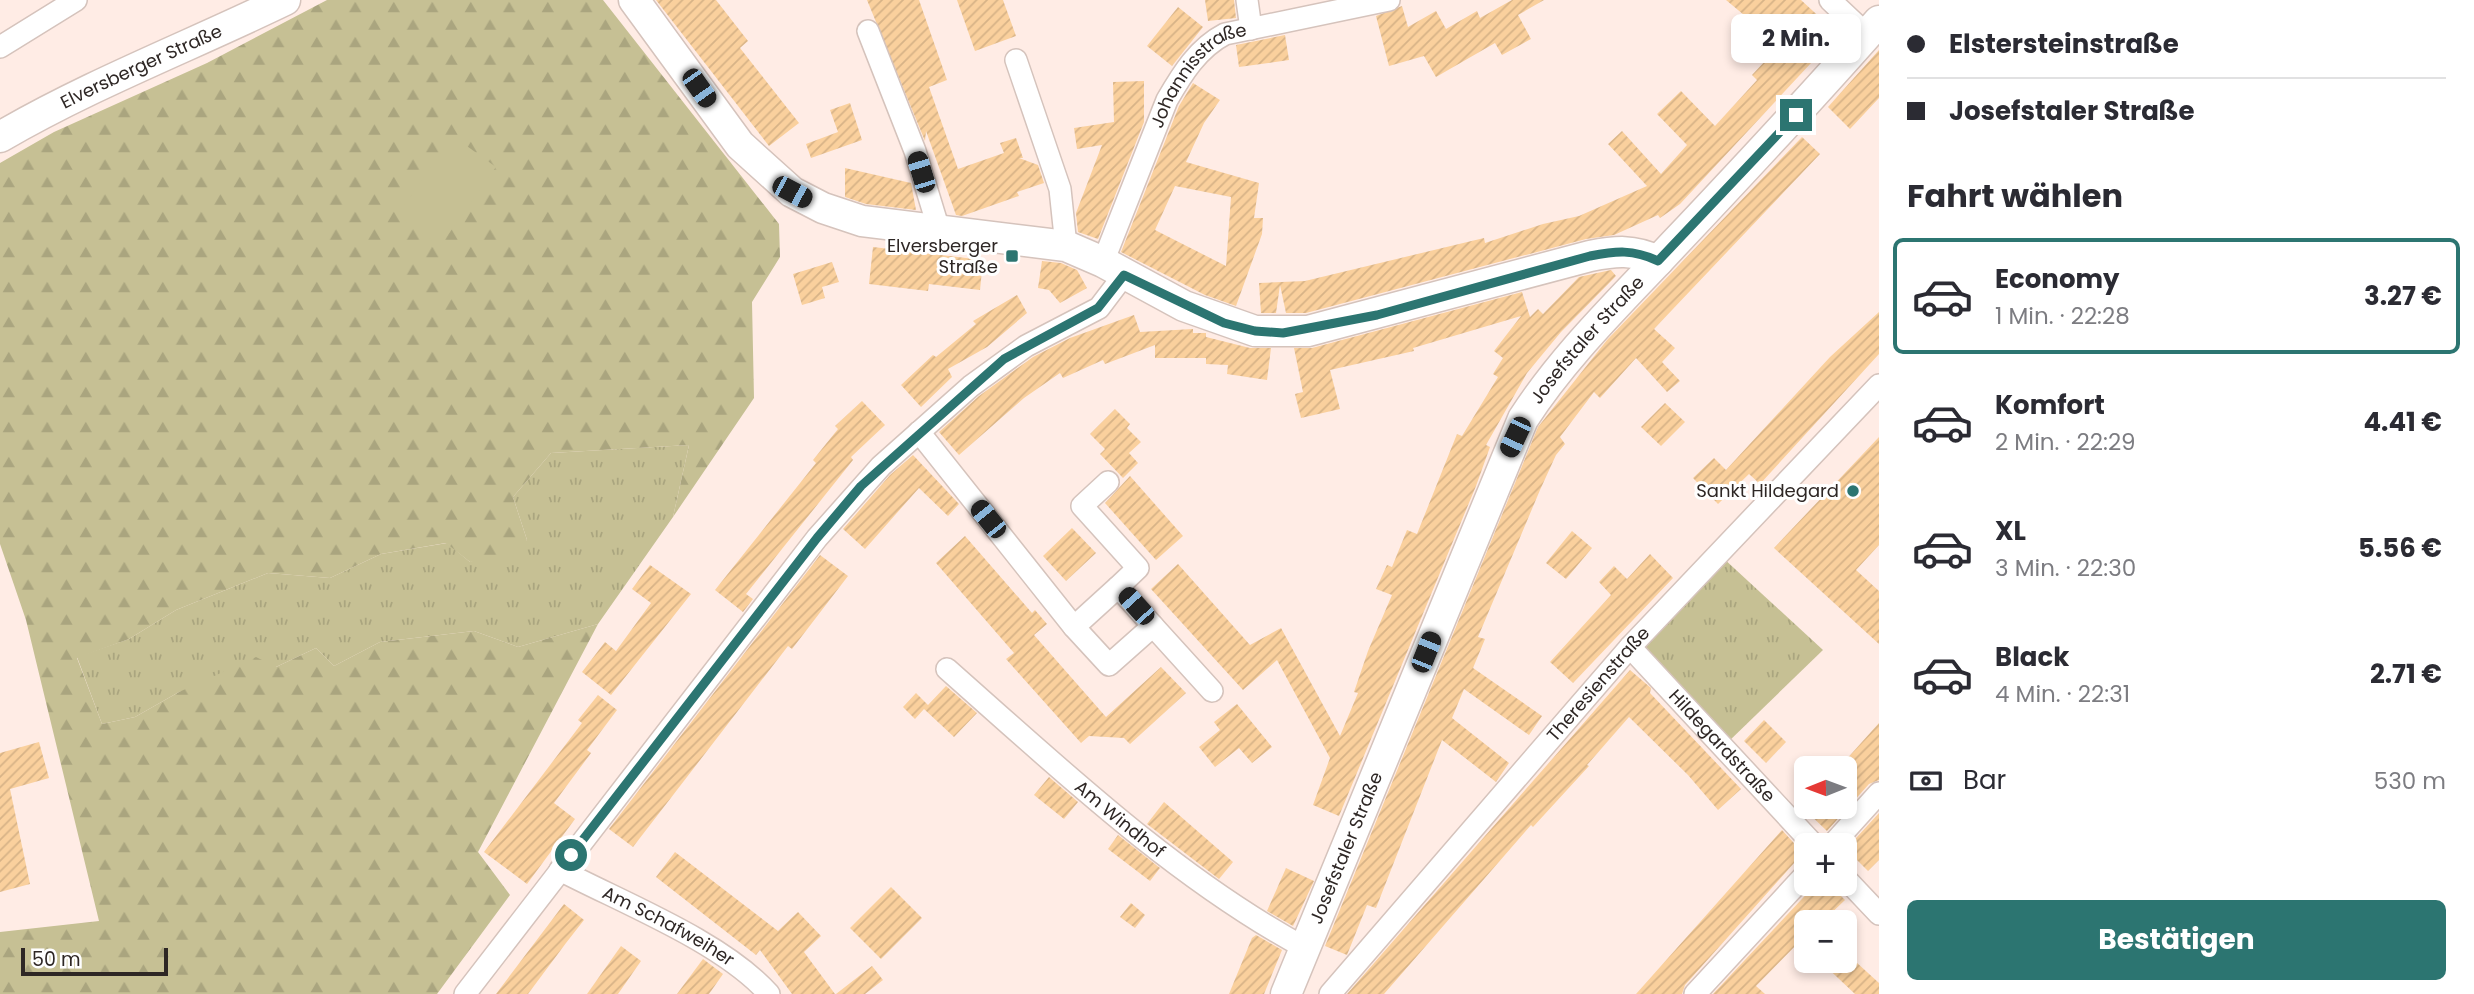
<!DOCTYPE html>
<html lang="de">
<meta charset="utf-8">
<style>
:root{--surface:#fff;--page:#f2f2f3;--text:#2b2b33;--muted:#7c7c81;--line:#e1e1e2;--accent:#2c7571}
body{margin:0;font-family:Poppins,sans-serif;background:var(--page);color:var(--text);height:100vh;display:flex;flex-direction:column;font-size:26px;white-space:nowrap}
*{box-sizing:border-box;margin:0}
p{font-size:23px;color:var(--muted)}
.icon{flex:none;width:38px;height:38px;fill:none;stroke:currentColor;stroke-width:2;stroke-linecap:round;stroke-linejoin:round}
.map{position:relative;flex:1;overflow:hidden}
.side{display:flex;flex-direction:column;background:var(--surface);width:595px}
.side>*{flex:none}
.top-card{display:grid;align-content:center;height:154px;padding:0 28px;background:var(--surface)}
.needle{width:46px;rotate:269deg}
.fabs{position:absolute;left:1794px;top:756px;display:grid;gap:14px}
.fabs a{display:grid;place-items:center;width:63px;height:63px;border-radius:10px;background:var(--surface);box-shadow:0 4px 10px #0003;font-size:35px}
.scale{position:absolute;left:21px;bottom:18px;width:147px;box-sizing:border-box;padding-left:7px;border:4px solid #2e2725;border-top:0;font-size:19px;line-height:24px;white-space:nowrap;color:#2e2725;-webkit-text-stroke:5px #fff;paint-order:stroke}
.end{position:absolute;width:32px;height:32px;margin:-16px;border:9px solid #2c7571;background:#fff;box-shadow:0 0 0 4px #fff}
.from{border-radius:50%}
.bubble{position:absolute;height:49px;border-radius:10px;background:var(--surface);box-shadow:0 4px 10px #0003;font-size:23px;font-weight:700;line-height:49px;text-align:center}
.car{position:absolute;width:21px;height:42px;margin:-21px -10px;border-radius:9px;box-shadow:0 0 5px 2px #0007;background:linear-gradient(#222 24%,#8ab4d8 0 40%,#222 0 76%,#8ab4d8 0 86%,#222 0)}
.top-card b{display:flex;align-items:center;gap:24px;height:66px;font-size:26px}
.top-card b+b{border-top:2px solid var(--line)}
.top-card i{width:18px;height:18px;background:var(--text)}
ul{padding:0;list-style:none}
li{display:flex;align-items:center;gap:21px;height:116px;margin:0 14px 10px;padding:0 14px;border:4px solid transparent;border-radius:10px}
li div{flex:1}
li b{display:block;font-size:26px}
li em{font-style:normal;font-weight:700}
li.current{border-color:var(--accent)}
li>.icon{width:63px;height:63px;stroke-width:1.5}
h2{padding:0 28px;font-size:32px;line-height:84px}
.pay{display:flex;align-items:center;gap:18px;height:77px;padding:0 28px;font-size:26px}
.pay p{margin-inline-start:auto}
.action{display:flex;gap:14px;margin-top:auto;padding:14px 28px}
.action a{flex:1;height:80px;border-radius:10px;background:var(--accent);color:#fff;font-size:28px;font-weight:700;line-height:80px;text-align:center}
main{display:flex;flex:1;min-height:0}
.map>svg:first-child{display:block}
.grass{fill:url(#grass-tufts)}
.forest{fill:url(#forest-firs)}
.pitch{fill:#c6c094}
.building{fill:url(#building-hatch);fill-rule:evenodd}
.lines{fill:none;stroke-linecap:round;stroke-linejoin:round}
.street-casing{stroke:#d5c3bc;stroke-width:24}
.secondary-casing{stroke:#d5c3bc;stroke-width:33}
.street{stroke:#fff;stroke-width:21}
.secondary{stroke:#fff;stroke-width:30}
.route{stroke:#2c7571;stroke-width:9}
.poi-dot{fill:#2c7571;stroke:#fff;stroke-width:2.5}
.labels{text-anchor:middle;stroke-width:6;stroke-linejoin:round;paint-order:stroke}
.street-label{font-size:18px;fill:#2e2725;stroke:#fff}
.poi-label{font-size:18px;fill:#2e2725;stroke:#fff;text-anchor:end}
</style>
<main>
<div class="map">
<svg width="1879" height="994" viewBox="0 0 1879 994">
<defs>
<pattern id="grass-tufts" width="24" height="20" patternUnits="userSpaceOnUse" patternTransform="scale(1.75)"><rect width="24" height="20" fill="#c6c094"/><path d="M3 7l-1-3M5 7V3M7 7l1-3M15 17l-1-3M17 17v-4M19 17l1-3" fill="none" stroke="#aaa57f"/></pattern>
<pattern id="forest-firs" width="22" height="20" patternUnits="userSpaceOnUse" patternTransform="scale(1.75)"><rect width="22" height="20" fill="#c6c094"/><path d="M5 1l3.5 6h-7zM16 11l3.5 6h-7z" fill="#aaa57f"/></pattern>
<pattern id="building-hatch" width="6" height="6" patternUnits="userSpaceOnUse" patternTransform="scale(1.75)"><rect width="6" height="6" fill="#fad09d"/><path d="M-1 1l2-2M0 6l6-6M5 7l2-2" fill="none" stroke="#d7b387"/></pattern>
</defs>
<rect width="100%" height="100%" fill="#ffece5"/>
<!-- grass -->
<g class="grass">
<path d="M689 445 673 517 598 624 518 647 474 631 380 642 334 666 316 648 276 667 179 692 135 717 102 724 77 657 129 639 176 610 268 573 330 578 381 554 447 543 470 562 527 540 513 497 551 453Z"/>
<path d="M1722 557 1823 650 1726 744 1635 648Z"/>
</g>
<!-- forest -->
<path class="forest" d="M327 0H603L779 224 780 257 752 302 754 398 673 517 689 445 551 453 513 497 527 540 506 559 470 562 446 543 381 554 330 578 268 573 176 610 129 639 77 658 102 724 135 717 179 692 256 657 276 667 316 648 334 666 380 642 474 631 518 647 598 624 478 852 510 895 437 994H0V932L99 921 26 620 0 544V163L54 132 207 63Z"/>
<!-- pitch -->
<path class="pitch" d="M453 136 496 167 440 246 397 215Z"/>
<!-- building -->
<g class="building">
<path d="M656 0H716L748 41 740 48 799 123 769 146Z"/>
<path d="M867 0H919L947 80 929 87 958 169 1004 153 1000 143 1016 138 1023 158H1019L1038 165 1044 183 1017 192 1019 196 962 216 956 215 926 131 925 141Z"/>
<path d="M957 0H1003L1016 36 975 51Z"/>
<path d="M1205 0H1234L1236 18 1208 21Z"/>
<path d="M1512 0H1544L1518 15 1531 39 1502 55 1495 43 1436 77 1424 56 1389 66 1376 16 1402 6 1408 27 1436 11 1446 29 1477 11 1480 18Z"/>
<path d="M1726 0H1801L1838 34 1680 204 1660 218 1658 215 1614 235 1586 239 1306 313H1286L1280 285 1276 313H1261L1259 283 1305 281 1484 238 1485 243 1543 224 1579 216 1647 186 1608 144 1622 131 1661 174 1687 145 1657 114 1681 91 1715 126 1757 80 1752 75 1780 45Z"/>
<path d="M1178 7 1203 27 1172 66 1147 46Z"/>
<path d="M1285 35 1289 60 1239 67 1236 45Z"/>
<path d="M1879 50V98L1850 129 1828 107Z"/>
<path d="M1144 81V122L1098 239 1078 232 1076 213 1102 145 1077 149 1074 128 1114 122 1113 82Z"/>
<path d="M1193 83 1220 100 1204 123 1186 162 1259 183 1254 218H1263L1262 234 1236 306 1205 295 1121 252 1179 106ZM1175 186 1231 197 1226 266 1155 230Z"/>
<path d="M850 103 862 140 811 158 806 144 838 132 830 110Z"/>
<path d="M1802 137 1820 154 1654 329 1675 348 1662 362 1680 381 1667 392 1636 358 1600 398 1594 392 1560 437 1565 444 1556 455 1540 490 1478 637 1485 639 1473 668 1542 716 1529 735 1464 689 1452 718 1509 763 1496 782 1442 740 1376 908 1367 905 1347 955 1325 946 1538 427 1607 340Z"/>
<path d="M845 168 911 183 916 210 866 204 845 197Z"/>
<path d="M873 247 983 260 980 290 929 284 928 291 869 284Z"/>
<path d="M1042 261 1061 263 1077 270 1087 288 1060 303 1049 290 1038 288Z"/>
<path d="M832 262 839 282 822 287 825 298 802 305 793 274Z"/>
<path d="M1611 270 1616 276 1561 332 1527 373 1486 445 1490 447 1476 486 1339 816 1313 805 1330 758 1277 660 1243 690 1151 589 1178 564 1250 645 1281 628 1340 736 1358 693 1354 692 1368 651 1392 595 1376 589 1387 565 1392 567 1407 530 1417 534 1457 434 1462 436 1498 377 1493 374 1503 358 1494 351 1521 316 1413 348 1414 351 1330 370 1340 409 1301 418 1295 394 1303 392 1294 348H1312L1522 292 1530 317 1538 309 1543 314 1579 277Z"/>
<path d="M1017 295 1027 313 987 347 948 369 952 377 921 407 901 385 933 355 936 357 976 324 973 321Z"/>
<path d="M1879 312V354L1760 484 1749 474 1718 504 1693 478 1714 458 1726 470 1830 357Z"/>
<path d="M1134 315 1140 332 1193 329V333H1206V337L1250 348H1271L1267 380 1227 374 1228 365 1206 364V358H1155V345L1105 364 1103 360 1063 378 1060 373 1024 398 959 455 939 432 979 396 1033 357 1070 338Z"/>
<path d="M862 401 885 425 851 457 853 460 746 594 753 599 743 612 715 590 816 463 813 460 838 429 835 426Z"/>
<path d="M1665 403 1685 422 1661 446 1641 427Z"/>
<path d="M1115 409 1130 424 1127 428 1141 442 1129 453 1138 463 1123 478 1100 454 1105 449 1090 434Z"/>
<path d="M1879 437V545L1856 570 1879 591V644L1774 548Z"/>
<path d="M913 455 959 504 948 516 919 488 865 549 843 529 890 475Z"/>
<path d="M1130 476 1183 536 1156 560 1105 503Z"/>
<path d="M1072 528 1096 553 1066 581 1043 556Z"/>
<path d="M1572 531 1592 548 1566 579 1546 563Z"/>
<path d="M965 536 1032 613 1035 610 1047 624 1034 635 1106 717 1161 667 1186 693 1130 744 1124 738 1089 736 1081 743 1006 659 1014 653 936 563Z"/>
<path d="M1650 554 1673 578 1573 683 1550 662 1611 595 1599 582 1614 566 1627 579Z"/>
<path d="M820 555 848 576 792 649 788 646 633 847 609 829Z"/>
<path d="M650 565 691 594 611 695 582 672 605 642 616 651 651 603 632 589Z"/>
<path d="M1630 670 1651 688 1650 693 1741 789 1718 810 1688 775 1629 717 1587 765 1589 766 1533 827 1531 825 1384 994H1347Z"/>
<path d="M946 686 977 713 954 737 924 709 915 719 903 707 916 693 928 705Z"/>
<path d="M598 695 617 710 587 750 591 753 554 803 575 819 527 884 484 852 582 723 578 720Z"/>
<path d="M1237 704 1272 747 1252 763 1239 748 1215 767 1199 747 1220 730 1214 722Z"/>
<path d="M1764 720 1786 742 1766 763 1744 741Z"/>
<path d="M1879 723V780L1869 784 1827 831 1802 807H1844V762Z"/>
<path d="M39 742 49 778 10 789 30 884 0 892V753Z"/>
<path d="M1049 777 1078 802 1064 819 1034 795Z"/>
<path d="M1164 802 1233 862 1219 879 1147 824Z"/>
<path d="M1879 813V860L1868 871 1846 849Z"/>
<path d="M1782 830 1803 853 1685 985 1682 994H1636Z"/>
<path d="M1118 835 1160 868 1150 881 1108 849Z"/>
<path d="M675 852 778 931 798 912 821 936 804 952 835 994H792L760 950 756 955 656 877Z"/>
<path d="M1286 868 1314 881 1293 926 1267 911Z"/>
<path d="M1816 884H1829L1845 900 1822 922H1806V935L1756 986 1765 994H1713Z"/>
<path d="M891 887 922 918 881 959 850 928Z"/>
<path d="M1131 903 1145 915 1135 928 1120 917Z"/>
<path d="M564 904 584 920 566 943 528 994H496Z"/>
<path d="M1256 935 1282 950 1264 994H1229L1252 938Z"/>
<path d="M621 946 641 961 618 994H587Z"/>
<path d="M1844 951 1879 983V994H1855L1820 961H1844Z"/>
<path d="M703 959 723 974 709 994H677Z"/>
<path d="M872 966 883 980 865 994H836Z"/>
</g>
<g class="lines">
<defs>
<g id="street">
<path d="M1247 0 1251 29"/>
<path d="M1830 0 1867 35"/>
<path d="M868 31 915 151 940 233"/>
<path d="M0 47 76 0"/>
<path d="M1016 60 1060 189 1066 246"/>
<path id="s1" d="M1103 262 1167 100C1182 74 1198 48 1225 34L1389 0"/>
<path d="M919 432 1074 627 1109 665 1153 626 1212 691"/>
<path d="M1108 482 1082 506 1138 568 1118 587"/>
<path d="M1074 627 1118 587 1153 626"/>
<path id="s2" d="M1630 647 1814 845"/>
<path id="s3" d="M947 669C1059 768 1175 878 1307 949"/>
<path d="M1832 845 1879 793"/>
<path id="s4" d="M560 870C623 903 723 942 769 994"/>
<path d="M1844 877 1879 914"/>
<path d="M465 994 817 538 881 466 971 386 1026 346 1099 308 1124 275"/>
<path id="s5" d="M1330 994 1630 647 1879 385"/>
<path d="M1695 994 1806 874"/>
</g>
<g id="secondary">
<path d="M634 0 740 145 792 192 823 208 862 221 1066 246 1103 262 1184 306 1255 331H1308L1590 256C1616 251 1633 249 1658 261"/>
<path id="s6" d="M0 137C91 84 190 46 285 0"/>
<path id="s7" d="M1286 994 1523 419C1565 354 1621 301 1673 245 1743 171 1812 97 1879 21"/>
</g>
</defs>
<!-- street casing -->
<use href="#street" class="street-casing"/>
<!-- secondary casing -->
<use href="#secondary" class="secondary-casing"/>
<!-- street -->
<use href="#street" class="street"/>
<!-- secondary -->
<use href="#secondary" class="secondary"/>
</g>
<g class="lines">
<!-- route -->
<path class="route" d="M571 855 817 538 861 486 1004 359 1098 308 1124 275 1224 323 1255 331 1283 333 1377 315 1590 256C1616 251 1633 249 1658 261L1796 115"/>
</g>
<!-- markers -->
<g class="poi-dot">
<rect x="1005" y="249" width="14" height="14" rx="3.5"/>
<circle cx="1853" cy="491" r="7"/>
</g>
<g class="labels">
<!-- street labels -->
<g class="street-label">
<text dy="6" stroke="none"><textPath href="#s6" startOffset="158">Elversberger Straße</textPath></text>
<text dy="6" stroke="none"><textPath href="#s1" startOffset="215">Johannisstraße</textPath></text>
<text dy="6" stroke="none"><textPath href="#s7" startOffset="724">Josefstaler Straße</textPath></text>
<text dy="6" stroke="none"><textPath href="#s5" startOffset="410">Theresienstraße</textPath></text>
<text dy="6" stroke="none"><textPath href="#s2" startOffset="135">Hildegardstraße</textPath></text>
<text dy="6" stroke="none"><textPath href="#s3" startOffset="229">Am Windhof</textPath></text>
<text dy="6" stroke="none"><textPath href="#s7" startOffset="158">Josefstaler Straße</textPath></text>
<text dy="6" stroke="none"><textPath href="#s4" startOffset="122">Am Schafweiher</textPath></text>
</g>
<!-- poi labels -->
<g class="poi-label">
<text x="998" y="252">Elversberger<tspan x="998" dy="21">Straße</tspan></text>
<text x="1839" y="497">Sankt Hildegard</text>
</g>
</g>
</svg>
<div class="fabs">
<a><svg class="needle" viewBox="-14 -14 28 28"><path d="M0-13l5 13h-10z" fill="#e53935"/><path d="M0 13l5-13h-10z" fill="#7c7c81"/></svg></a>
<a>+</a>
<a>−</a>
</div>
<div class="scale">50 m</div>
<i class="end from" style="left:571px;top:855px"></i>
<i class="end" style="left:1796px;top:115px"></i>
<div class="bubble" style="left:1731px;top:14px;width:130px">2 Min.</div>
<i class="car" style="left:699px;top:88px;rotate:145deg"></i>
<i class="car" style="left:921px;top:172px;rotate:343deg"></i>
<i class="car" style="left:792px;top:192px;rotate:118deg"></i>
<i class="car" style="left:1515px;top:437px;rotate:205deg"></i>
<i class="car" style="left:988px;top:519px;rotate:321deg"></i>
<i class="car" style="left:1136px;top:606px;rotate:318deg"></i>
<i class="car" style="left:1426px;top:652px;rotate:22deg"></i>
</div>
<section class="side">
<div class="top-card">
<b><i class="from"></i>Elstersteinstraße</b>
<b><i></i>Josefstaler Straße</b>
</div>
<h2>Fahrt wählen</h2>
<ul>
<li class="current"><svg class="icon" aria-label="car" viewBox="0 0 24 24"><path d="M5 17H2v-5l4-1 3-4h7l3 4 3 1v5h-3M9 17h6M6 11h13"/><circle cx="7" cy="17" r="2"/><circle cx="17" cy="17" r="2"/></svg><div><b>Economy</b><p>1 Min. · 22:28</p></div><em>3.27 €</em></li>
<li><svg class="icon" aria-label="car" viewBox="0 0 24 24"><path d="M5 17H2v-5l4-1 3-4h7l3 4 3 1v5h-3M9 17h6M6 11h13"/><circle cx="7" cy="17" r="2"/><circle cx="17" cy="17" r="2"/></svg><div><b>Komfort</b><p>2 Min. · 22:29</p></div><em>4.41 €</em></li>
<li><svg class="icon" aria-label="car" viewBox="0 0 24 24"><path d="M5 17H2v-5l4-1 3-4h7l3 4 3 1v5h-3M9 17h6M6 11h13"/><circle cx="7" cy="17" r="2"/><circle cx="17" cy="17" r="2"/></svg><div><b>XL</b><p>3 Min. · 22:30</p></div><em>5.56 €</em></li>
<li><svg class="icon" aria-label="car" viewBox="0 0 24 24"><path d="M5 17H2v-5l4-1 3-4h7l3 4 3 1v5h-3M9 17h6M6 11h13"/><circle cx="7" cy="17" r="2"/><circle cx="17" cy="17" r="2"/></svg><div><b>Black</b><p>4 Min. · 22:31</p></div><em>2.71 €</em></li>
</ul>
<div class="pay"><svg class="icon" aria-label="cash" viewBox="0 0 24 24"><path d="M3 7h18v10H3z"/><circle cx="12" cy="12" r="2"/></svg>Bar<p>530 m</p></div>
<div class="action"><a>Bestätigen</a></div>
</section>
</main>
